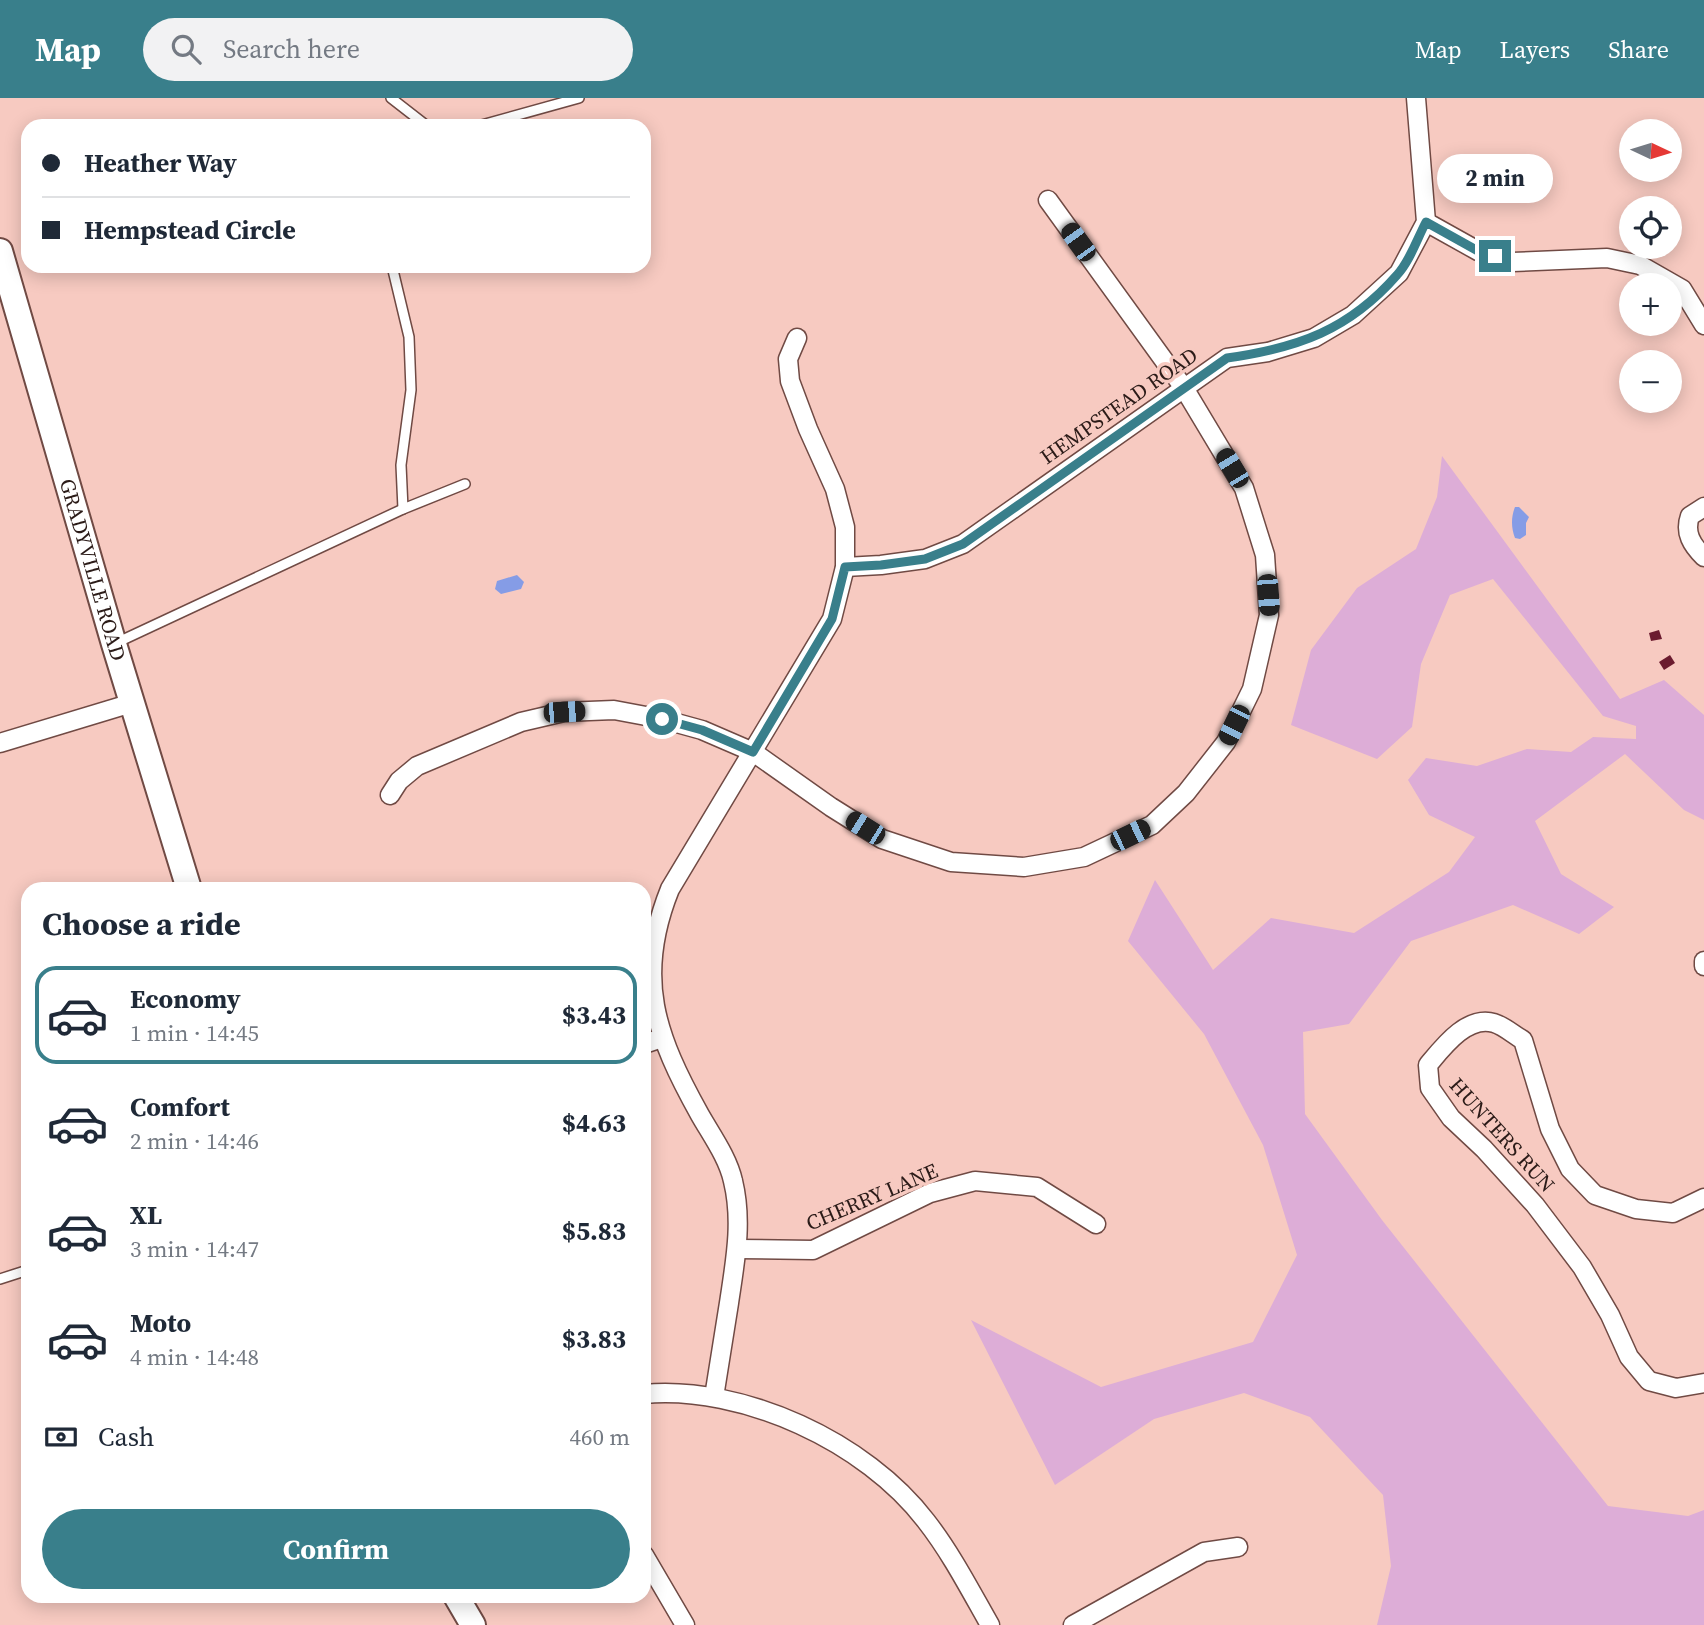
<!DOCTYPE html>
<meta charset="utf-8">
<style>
:root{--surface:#fff;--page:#f2f2f3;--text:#1f2937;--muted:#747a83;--line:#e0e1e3;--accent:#397f8b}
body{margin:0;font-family:"Source Serif 4",serif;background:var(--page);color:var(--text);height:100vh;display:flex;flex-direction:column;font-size:26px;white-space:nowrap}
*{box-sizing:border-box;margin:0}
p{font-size:23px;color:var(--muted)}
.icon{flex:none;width:38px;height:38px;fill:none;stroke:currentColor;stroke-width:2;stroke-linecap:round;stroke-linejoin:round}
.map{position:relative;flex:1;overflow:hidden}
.side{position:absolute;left:21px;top:784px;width:630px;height:721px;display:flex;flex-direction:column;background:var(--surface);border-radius:21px;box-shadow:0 4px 18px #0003}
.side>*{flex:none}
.hud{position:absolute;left:21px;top:21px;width:630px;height:154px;border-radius:21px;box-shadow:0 4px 18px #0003;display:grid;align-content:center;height:154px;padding:0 21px;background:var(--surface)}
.needle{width:46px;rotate:94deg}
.buttons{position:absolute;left:1619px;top:21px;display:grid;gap:14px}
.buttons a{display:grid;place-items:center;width:63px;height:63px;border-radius:50%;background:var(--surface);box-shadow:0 4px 18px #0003;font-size:35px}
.end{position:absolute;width:32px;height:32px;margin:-16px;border:9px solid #397f8b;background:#fff;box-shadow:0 0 0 4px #fff}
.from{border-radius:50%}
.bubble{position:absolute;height:49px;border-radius:24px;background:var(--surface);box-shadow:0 4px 18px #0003;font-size:23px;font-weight:700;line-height:49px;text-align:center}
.car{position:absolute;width:21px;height:42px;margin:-21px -10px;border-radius:9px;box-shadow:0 0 5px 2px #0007;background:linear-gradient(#222 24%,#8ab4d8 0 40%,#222 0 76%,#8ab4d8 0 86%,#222 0)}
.hud b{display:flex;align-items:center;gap:24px;height:66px;font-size:26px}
.hud b+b{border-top:2px solid var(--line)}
.hud i{width:18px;height:18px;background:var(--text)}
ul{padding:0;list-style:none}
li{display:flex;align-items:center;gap:21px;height:98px;margin:0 14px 10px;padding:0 7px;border:4px solid transparent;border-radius:21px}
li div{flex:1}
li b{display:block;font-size:26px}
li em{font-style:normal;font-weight:700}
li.selected{border-color:var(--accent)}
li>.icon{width:63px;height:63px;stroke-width:1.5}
h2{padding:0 21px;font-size:32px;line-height:84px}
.pay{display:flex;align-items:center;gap:18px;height:77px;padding:0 21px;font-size:26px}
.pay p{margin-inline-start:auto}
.button{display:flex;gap:14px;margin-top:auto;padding:14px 21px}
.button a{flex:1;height:80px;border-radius:42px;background:var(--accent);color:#fff;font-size:28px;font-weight:700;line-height:80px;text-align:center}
header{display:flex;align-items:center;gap:42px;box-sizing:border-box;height:98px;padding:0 35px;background:var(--accent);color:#fff}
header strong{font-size:33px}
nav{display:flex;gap:38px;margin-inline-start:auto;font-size:24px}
.search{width:490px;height:63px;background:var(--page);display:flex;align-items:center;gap:18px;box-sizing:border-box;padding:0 24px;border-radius:38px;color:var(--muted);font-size:26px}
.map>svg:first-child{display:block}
.green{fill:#ddadd7}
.water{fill:#859ce6}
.building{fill:#6b1b2f}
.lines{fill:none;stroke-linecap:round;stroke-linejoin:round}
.lane-casing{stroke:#704a44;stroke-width:12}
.street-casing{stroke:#704a44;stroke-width:21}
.secondary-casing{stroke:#704a44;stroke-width:28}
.lane{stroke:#fff;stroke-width:9}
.street{stroke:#fff;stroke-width:18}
.secondary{stroke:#fff;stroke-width:24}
.route{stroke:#397f8b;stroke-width:9}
.labels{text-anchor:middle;stroke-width:7;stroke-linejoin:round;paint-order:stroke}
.street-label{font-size:21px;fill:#2b1b18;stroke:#f7cac1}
</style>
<header>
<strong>Map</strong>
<div class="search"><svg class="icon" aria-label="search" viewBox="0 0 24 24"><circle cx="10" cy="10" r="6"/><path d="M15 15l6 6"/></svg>Search here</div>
<nav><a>Map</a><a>Layers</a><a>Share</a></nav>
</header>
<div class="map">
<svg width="1704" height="1527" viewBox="0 0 1704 1527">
<rect width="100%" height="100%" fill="#f7cac1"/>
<!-- green -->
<path class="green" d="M1442 358 1620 601 1664 582 1704 617V722L1684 712 1625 656 1535 723 1561 776 1614 809 1579 836 1513 807 1411 843 1349 926 1303 934 1305 1016 1382 1122 1608 1408 1688 1418 1704 1412V1527H1377L1391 1468 1383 1397 1310 1319 1244 1295 1154 1321 1055 1387 971 1222 1101 1289 1253 1244 1297 1157 1263 1047 1204 936 1128 843 1155 782 1213 872 1271 820 1354 835 1449 774 1475 739 1429 717 1408 682 1426 660 1477 668 1527 651 1571 654 1593 639 1636 641V628L1603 618 1493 481 1450 497 1421 566 1412 629 1377 661 1291 627 1311 552 1357 490 1416 451 1437 399Z"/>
<!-- water -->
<g class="water">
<path d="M1515 409H1519L1529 419 1526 425V437L1520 441 1515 440C1511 430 1511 419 1515 409Z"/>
<path d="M517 477 524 484 521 491 501 496 495 491 497 483Z"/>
</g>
<!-- building -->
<g class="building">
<path d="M1659 532 1662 541 1651 543 1649 535Z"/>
<path d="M1670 557 1675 565 1664 572 1659 564Z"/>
</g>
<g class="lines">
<defs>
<g id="lane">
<path d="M391 0 427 28"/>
<path d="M478 28 579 0"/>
<path d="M392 168 409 239 411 292 401 367 403 411"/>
<path d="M116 545 403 411 465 386"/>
<path d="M0 1181 28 1172"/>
</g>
<g id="street">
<path d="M1426 124 1478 153 1512 164 1607 160 1640 167 1682 191 1704 227"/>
<path d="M1704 409 1690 418C1684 435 1692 447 1704 459"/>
<path d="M845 469 881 467 925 461 963 446 1227 260 1268 254 1314 240 1353 217 1399 175 1426 124 1416 0"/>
<path d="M0 645 132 605"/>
<path d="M390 697 399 683 417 668 521 624 564 614 614 612 662 621 702 632 753 654 831 709 882 741 951 764 1024 769 1084 759 1152 727 1186 695 1226 644 1252 591 1269 517 1265 457 1244 390 1184 290 1048 102"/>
<path d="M1704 863V868"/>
<path d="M644 946 662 940"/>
<path d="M1704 1100 1673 1115 1636 1111 1595 1097 1570 1071 1550 1031 1523 942C1514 937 1504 928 1494 925 1467 917 1443 949 1428 967L1430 990 1451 1020 1484 1051 1535 1107 1582 1169 1610 1217 1629 1259 1649 1283 1676 1290 1704 1285"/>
<path d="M737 1151 813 1152 930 1095 975 1083 1037 1089 1096 1126"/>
<path d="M644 1296C743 1287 866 1344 926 1423 951 1455 970 1492 990 1527"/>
<path d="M714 1299C719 1268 724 1236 729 1205 735 1164 743 1124 733 1083 728 1060 712 1038 700 1017 656 938 634 880 670 791L832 521 845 469V429L835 391 808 331 790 283 788 261 797 240"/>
<path d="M644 1457 685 1527"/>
<path d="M1073 1527 1204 1454 1238 1449"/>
</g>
<g id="secondary">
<path id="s1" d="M0 153 114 546 189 791"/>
<path d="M456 1498 473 1527"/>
</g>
</defs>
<!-- lane casing -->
<use href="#lane" class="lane-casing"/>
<!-- street casing -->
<use href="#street" class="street-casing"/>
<!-- secondary casing -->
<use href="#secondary" class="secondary-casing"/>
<!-- lane -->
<use href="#lane" class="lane"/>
<!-- street -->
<use href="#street" class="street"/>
<!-- secondary -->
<use href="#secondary" class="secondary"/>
</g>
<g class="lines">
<!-- route -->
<path class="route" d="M662 621 702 632 753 654 832 521 845 469 881 467 925 461 963 446 1227 260C1298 250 1349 232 1397 177 1410 163 1417 141 1426 124L1478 153 1495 158"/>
</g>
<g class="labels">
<!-- street labels -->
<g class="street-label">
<text transform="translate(1119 308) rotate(-35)" y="7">HEMPSTEAD ROAD</text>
<text dy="7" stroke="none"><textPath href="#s1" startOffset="332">GRADYVILLE ROAD</textPath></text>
<text transform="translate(1502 1037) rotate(48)" y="7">HUNTERS RUN</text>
<text transform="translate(872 1099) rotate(-23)" y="7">CHERRY LANE</text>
</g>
</g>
</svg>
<div class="buttons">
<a><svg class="needle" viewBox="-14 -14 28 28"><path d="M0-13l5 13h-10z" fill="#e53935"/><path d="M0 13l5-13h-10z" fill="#747a83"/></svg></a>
<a><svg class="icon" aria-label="locate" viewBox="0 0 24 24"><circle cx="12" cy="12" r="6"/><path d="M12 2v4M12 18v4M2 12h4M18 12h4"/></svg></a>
<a>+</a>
<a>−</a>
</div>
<i class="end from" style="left:662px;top:621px"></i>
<i class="end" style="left:1495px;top:158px"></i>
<div class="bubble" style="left:1437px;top:56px;width:116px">2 min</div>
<i class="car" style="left:1078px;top:144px;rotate:324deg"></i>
<i class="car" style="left:1232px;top:370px;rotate:329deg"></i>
<i class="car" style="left:1268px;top:497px;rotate:176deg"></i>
<i class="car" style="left:564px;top:614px;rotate:87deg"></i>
<i class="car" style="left:1234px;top:627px;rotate:206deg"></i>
<i class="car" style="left:865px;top:730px;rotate:302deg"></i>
<i class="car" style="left:1130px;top:737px;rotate:64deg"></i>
<div class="hud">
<b><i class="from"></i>Heather Way</b>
<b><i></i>Hempstead Circle</b>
</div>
<section class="side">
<h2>Choose a ride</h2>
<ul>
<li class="selected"><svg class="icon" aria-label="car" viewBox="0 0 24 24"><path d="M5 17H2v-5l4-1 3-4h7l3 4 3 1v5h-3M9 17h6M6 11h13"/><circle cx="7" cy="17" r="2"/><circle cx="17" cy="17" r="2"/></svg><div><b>Economy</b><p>1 min · 14:45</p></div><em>$3.43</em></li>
<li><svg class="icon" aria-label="car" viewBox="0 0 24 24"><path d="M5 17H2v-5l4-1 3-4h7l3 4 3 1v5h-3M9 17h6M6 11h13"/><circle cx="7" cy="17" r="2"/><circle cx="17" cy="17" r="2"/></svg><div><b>Comfort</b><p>2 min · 14:46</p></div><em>$4.63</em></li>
<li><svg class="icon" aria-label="car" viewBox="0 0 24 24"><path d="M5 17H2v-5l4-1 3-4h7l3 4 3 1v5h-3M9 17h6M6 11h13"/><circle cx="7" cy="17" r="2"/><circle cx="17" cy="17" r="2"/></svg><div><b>XL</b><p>3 min · 14:47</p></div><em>$5.83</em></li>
<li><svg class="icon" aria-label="car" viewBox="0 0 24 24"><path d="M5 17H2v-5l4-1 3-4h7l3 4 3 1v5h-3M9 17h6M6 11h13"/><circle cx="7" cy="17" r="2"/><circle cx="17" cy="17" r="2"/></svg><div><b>Moto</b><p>4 min · 14:48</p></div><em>$3.83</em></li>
</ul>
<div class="pay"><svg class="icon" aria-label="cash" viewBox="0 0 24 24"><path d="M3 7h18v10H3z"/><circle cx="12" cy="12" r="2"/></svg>Cash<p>460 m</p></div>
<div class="button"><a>Confirm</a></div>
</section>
</div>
